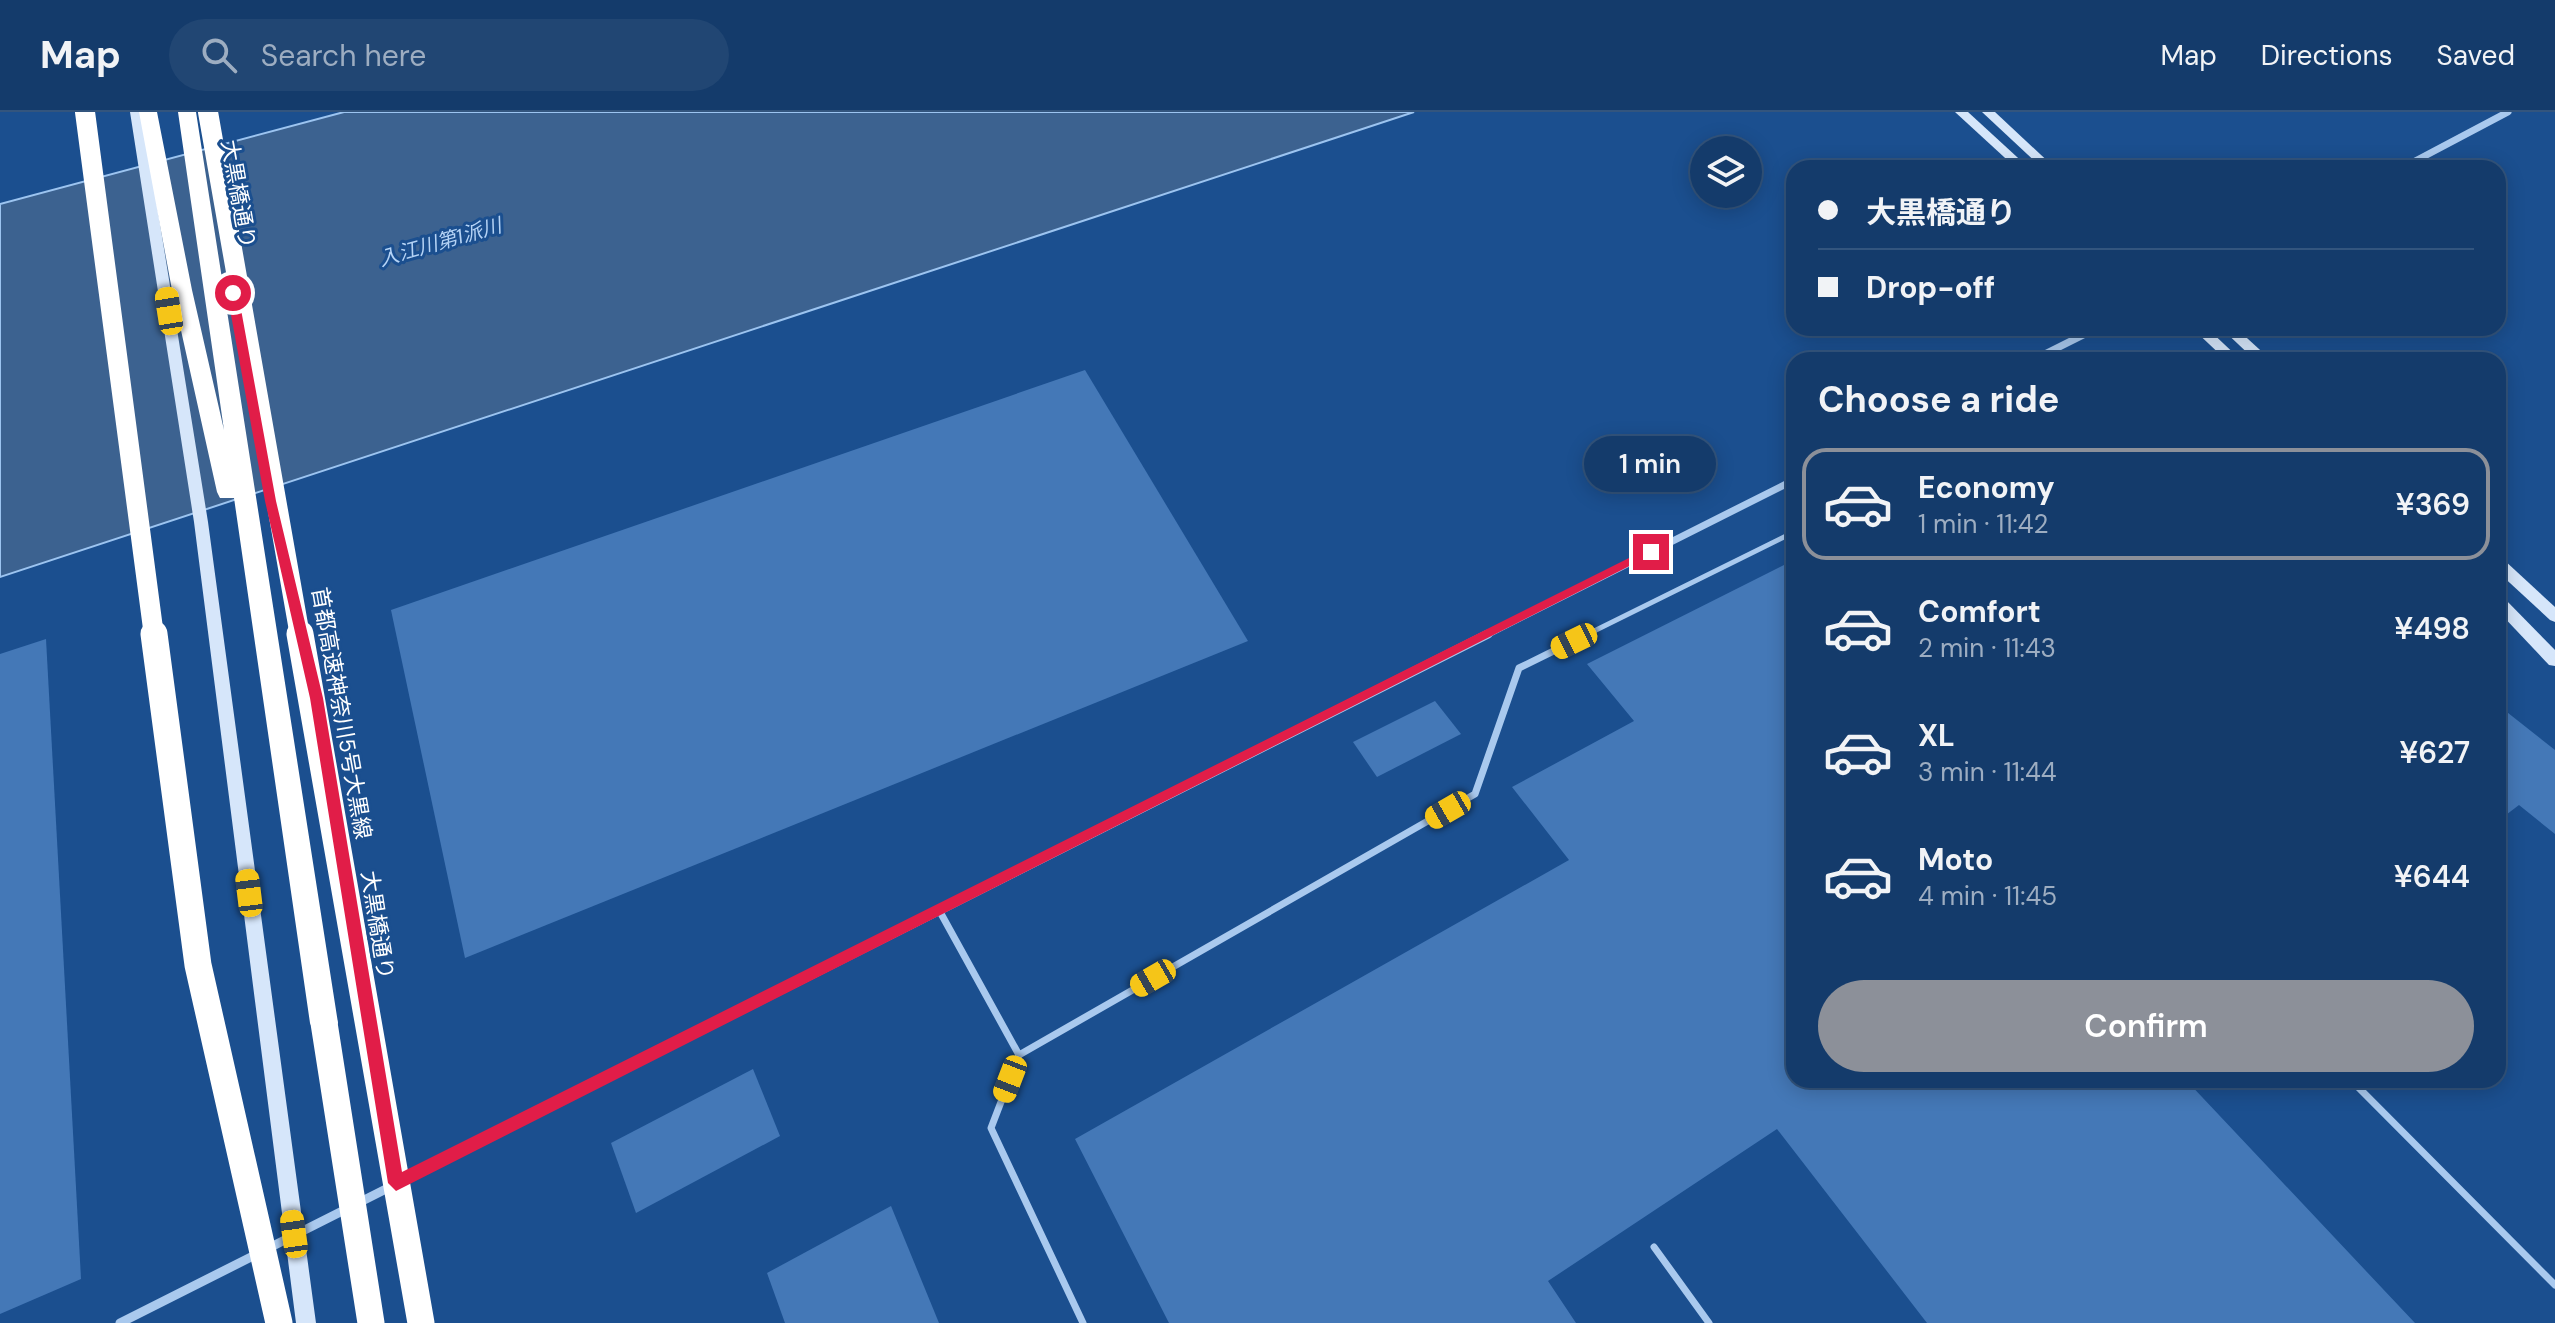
<!DOCTYPE html>
<meta charset="utf-8">
<style>
:root{--surface:#143b6b;--page:#214673;--text:#f1f3f6;--muted:#9dadc1;--line:#33557e;--accent:#8c9099}
body{margin:0;font-family:"DM Sans","Noto Sans JP",sans-serif;background:var(--page);color:var(--text);height:100vh;display:flex;flex-direction:column;font-size:30px;white-space:nowrap}
*{box-sizing:border-box;margin:0}
p{font-size:26px;color:var(--muted)}
.icon{flex:none;width:44px;height:44px;fill:none;stroke:currentColor;stroke-width:2;stroke-linecap:round;stroke-linejoin:round}
.map{position:relative;flex:1;overflow:hidden}
.drawer{position:absolute;left:1786px;top:240px;width:720px;height:736px;display:flex;flex-direction:column;background:var(--surface);border-radius:24px;box-shadow:0 4px 20px #0003,0 0 0 2px var(--line)}
.drawer>*{flex:none}
.banner{position:absolute;left:1786px;top:48px;width:720px;height:176px;border-radius:24px;box-shadow:0 4px 20px #0003,0 0 0 2px var(--line);display:grid;align-content:center;height:176px;padding:0 32px;background:var(--surface)}
.buttons{position:absolute;left:1690px;top:24px;display:grid;gap:16px}
.buttons a{display:grid;place-items:center;width:72px;height:72px;border-radius:50%;background:var(--surface);box-shadow:0 4px 20px #0003,0 0 0 2px var(--line);font-size:40px}
.end{position:absolute;width:36px;height:36px;margin:-18px;border:10px solid #e11d48;background:#fff;box-shadow:0 0 0 4px #fff}
.from{border-radius:50%}
.bubble{position:absolute;height:56px;border-radius:28px;background:var(--surface);box-shadow:0 4px 20px #0003,0 0 0 2px var(--line);font-size:26px;font-weight:600;line-height:56px;text-align:center}
.car{position:absolute;width:24px;height:48px;margin:-24px -12px;border-radius:10px;box-shadow:0 0 6px 2px #0007;background:linear-gradient(#f5c518 24%,#345 0 40%,#f5c518 0 76%,#345 0 86%,#f5c518 0)}
.banner b{display:flex;align-items:center;gap:28px;height:76px;font-size:30px}
.banner b+b{border-top:2px solid var(--line)}
.banner i{width:20px;height:20px;background:var(--text)}
ul{padding:0;list-style:none}
li{display:flex;align-items:center;gap:24px;height:112px;margin:0 16px 12px;padding:0 16px;border:4px solid transparent;border-radius:24px}
li div{flex:1}
li b{display:block;font-size:30px}
li em{font-style:normal;font-weight:600}
li.active{border-color:var(--accent)}
li>.icon{width:72px;height:72px;stroke-width:1.5}
h2{padding:0 32px;font-size:36px;line-height:96px}
.primary-button{display:flex;gap:16px;margin-top:auto;padding:16px 32px}
.primary-button a{flex:1;height:92px;border-radius:48px;background:var(--accent);color:#fff;font-size:32px;font-weight:600;line-height:92px;text-align:center}
header{display:flex;align-items:center;gap:48px;box-sizing:border-box;height:112px;padding:0 40px;background:var(--surface);border-bottom:2px solid var(--line)}
header strong{font-size:38px}
nav{display:flex;gap:44px;margin-inline-start:auto;font-size:28px}
.search{width:560px;height:72px;background:var(--page);display:flex;align-items:center;gap:20px;box-sizing:border-box;padding:0 28px;border-radius:44px;color:var(--muted);font-size:30px}
.map>svg:first-child{display:block}
.water{fill:#3c6290;stroke:#9cc4f0;stroke-width:2}
.building{fill:#4478b7}
.lines{fill:none;stroke-linecap:round;stroke-linejoin:round}
.lane-far1{stroke:#a9c9ee;stroke-width:5}
.lane{stroke:#a9c9ee;stroke-width:7}
.street-far1{stroke:#a9c9ee;stroke-width:7}
.street{stroke:#a9c9ee;stroke-width:9}
.secondary{fill:#d6e6fa;fill-rule:evenodd}
.highway{fill:#fff;fill-rule:evenodd}
.highway-bridge-far1{stroke:#fff;stroke-width:20}
.highway-bridge{stroke:#fff;stroke-width:27}
.route{fill:#e11d48}
.labels{text-anchor:middle;stroke-width:6;stroke-linejoin:round;paint-order:stroke}
.far-water-label{font-size:20px;font-style:italic;fill:#b5d3f5;stroke:#1b4f8f}
.street-label{font-size:22px;fill:#fff;stroke:#1b4f8f}
</style>
<header>
<strong>Map</strong>
<div class="search"><svg class="icon" aria-label="search" viewBox="0 0 24 24"><circle cx="10" cy="10" r="6"/><path d="M15 15l6 6"/></svg>Search here</div>
<nav><a>Map</a><a>Directions</a><a>Saved</a></nav>
</header>
<div class="map">
<svg width="2555" height="1211" viewBox="0 0 2555 1211">
<rect width="100%" height="100%" fill="#1b4f8f"/>
<!-- water -->
<path class="water" d="M344 0H1414L0 465V92Z"/>
<!-- building -->
<g class="building">
<path d="M1085 258 1248 529 465 846 391 498Z"/>
<path d="M1794 448V968H2186L2415 1211H1927L1777 1017 1548 1169 1576 1211H1169L1075 1027 1569 748 1512 675 1634 609 1587 552Z"/>
<path d="M46 527 81 1167 0 1202V542Z"/>
<path d="M1435 589 1461 622 1377 665 1353 630Z"/>
<path d="M2498 593 2555 638V722L2519 693 2498 709Z"/>
<path d="M753 957 780 1024 636 1101 611 1031Z"/>
<path d="M891 1094 939 1211H785L767 1161Z"/>
</g>
<g class="lines">
<!-- lane-far1 -->
<path class="lane-far1" d="M1584 524 1794 420"/>
<!-- lane -->
<g class="lane">
<path d="M939 798 1019 943 991 1016 1083 1211"/>
<path d="M1019 943 1475 682 1519 556 1588 522"/>
<path d="M2351 968 2555 1173"/>
<path d="M1654 1135 1709 1211"/>
</g>
<!-- street-far1 -->
<g class="street-far1">
<path d="M2402 56 2508 0"/>
<path d="M2033 248 2097 216"/>
<path d="M1484 524 1794 368"/>
</g>
<!-- street -->
<path class="street" d="M120 1211 1488 522"/>
<!-- secondary -->
<g class="secondary">
<path d="M130 0H142L208 410 316 1211H296L194 410Z"/>
<path d="M1955 0H1968L2029 56H2016Z"/>
<path d="M1982 0H1995L2055 56H2042Z"/>
<path d="M2192 216H2207L2241 248H2226Z"/>
<path d="M2221 216H2236L2271 248H2255Z"/>
<path d="M2498 445 2503 447 2555 495V510L2550 508 2498 460Z"/>
<path d="M2498 483 2503 485 2555 538V554L2549 553 2498 499Z"/>
</g>
<!-- highway -->
<path class="highway" d="M139 0H157L192 178 224 318 178 0H196L338 911 334 920 324 924 314 920 310 911 234 386H220L217 380 172 178Z"/>
<!-- highway-bridge-far1 -->
<g class="highway-bridge-far1">
<path d="M85 0 154 524"/>
<path d="M208 0 300 524"/>
</g>
<!-- highway-bridge -->
<g class="highway-bridge">
<path d="M154 522 198 853 279 1211"/>
<path d="M300 522 421 1211"/>
<path d="M324 911 371 1211"/>
</g>
</g>
<!-- route -->
<path class="route" d="M233 178 238 181 276 389 323 586 402 1060 1647 437 1651 435 1657 440 396 1079 388 1071 310 586 265 389 227 181Z"/>
<g class="labels">
<!-- far-water labels -->
<g class="far-water-label">
<text transform="translate(440 130) rotate(-16)" y="7">入江川第1派川</text>
</g>
<!-- street labels -->
<g class="street-label">
<text transform="translate(239 82) rotate(80)" y="8">大黒橋通り</text>
<text transform="translate(342 601) rotate(80)" y="8">首都高速神奈川5号大黒線</text>
<text transform="translate(378 813) rotate(81)" y="8">大黒橋通り</text>
</g>
</g>
</svg>
<div class="buttons">
<a><svg class="icon" aria-label="layers" viewBox="0 0 24 24"><path d="M12 4l9 5-9 5-9-5zM3 14l9 5 9-5"/></svg></a>
</div>
<i class="end from" style="left:233px;top:181px"></i>
<i class="end" style="left:1651px;top:440px"></i>
<div class="bubble" style="left:1584px;top:324px;width:132px">1 min</div>
<i class="car" style="left:169px;top:199px;rotate:351deg"></i>
<i class="car" style="left:1574px;top:529px;rotate:244deg"></i>
<i class="car" style="left:1448px;top:698px;rotate:240deg"></i>
<i class="car" style="left:249px;top:781px;rotate:353deg"></i>
<i class="car" style="left:1153px;top:866px;rotate:240deg"></i>
<i class="car" style="left:1010px;top:967px;rotate:201deg"></i>
<i class="car" style="left:294px;top:1122px;rotate:352deg"></i>
<div class="banner">
<b><i class="from"></i>大黒橋通り</b>
<b><i></i>Drop-off</b>
</div>
<section class="drawer">
<h2>Choose a ride</h2>
<ul>
<li class="active"><svg class="icon" aria-label="car" viewBox="0 0 24 24"><path d="M5 17H2v-5l4-1 3-4h7l3 4 3 1v5h-3M9 17h6M6 11h13"/><circle cx="7" cy="17" r="2"/><circle cx="17" cy="17" r="2"/></svg><div><b>Economy</b><p>1 min · 11:42</p></div><em>¥369</em></li>
<li><svg class="icon" aria-label="car" viewBox="0 0 24 24"><path d="M5 17H2v-5l4-1 3-4h7l3 4 3 1v5h-3M9 17h6M6 11h13"/><circle cx="7" cy="17" r="2"/><circle cx="17" cy="17" r="2"/></svg><div><b>Comfort</b><p>2 min · 11:43</p></div><em>¥498</em></li>
<li><svg class="icon" aria-label="car" viewBox="0 0 24 24"><path d="M5 17H2v-5l4-1 3-4h7l3 4 3 1v5h-3M9 17h6M6 11h13"/><circle cx="7" cy="17" r="2"/><circle cx="17" cy="17" r="2"/></svg><div><b>XL</b><p>3 min · 11:44</p></div><em>¥627</em></li>
<li><svg class="icon" aria-label="car" viewBox="0 0 24 24"><path d="M5 17H2v-5l4-1 3-4h7l3 4 3 1v5h-3M9 17h6M6 11h13"/><circle cx="7" cy="17" r="2"/><circle cx="17" cy="17" r="2"/></svg><div><b>Moto</b><p>4 min · 11:45</p></div><em>¥644</em></li>
</ul>
<div class="primary-button"><a>Confirm</a></div>
</section>
</div>
